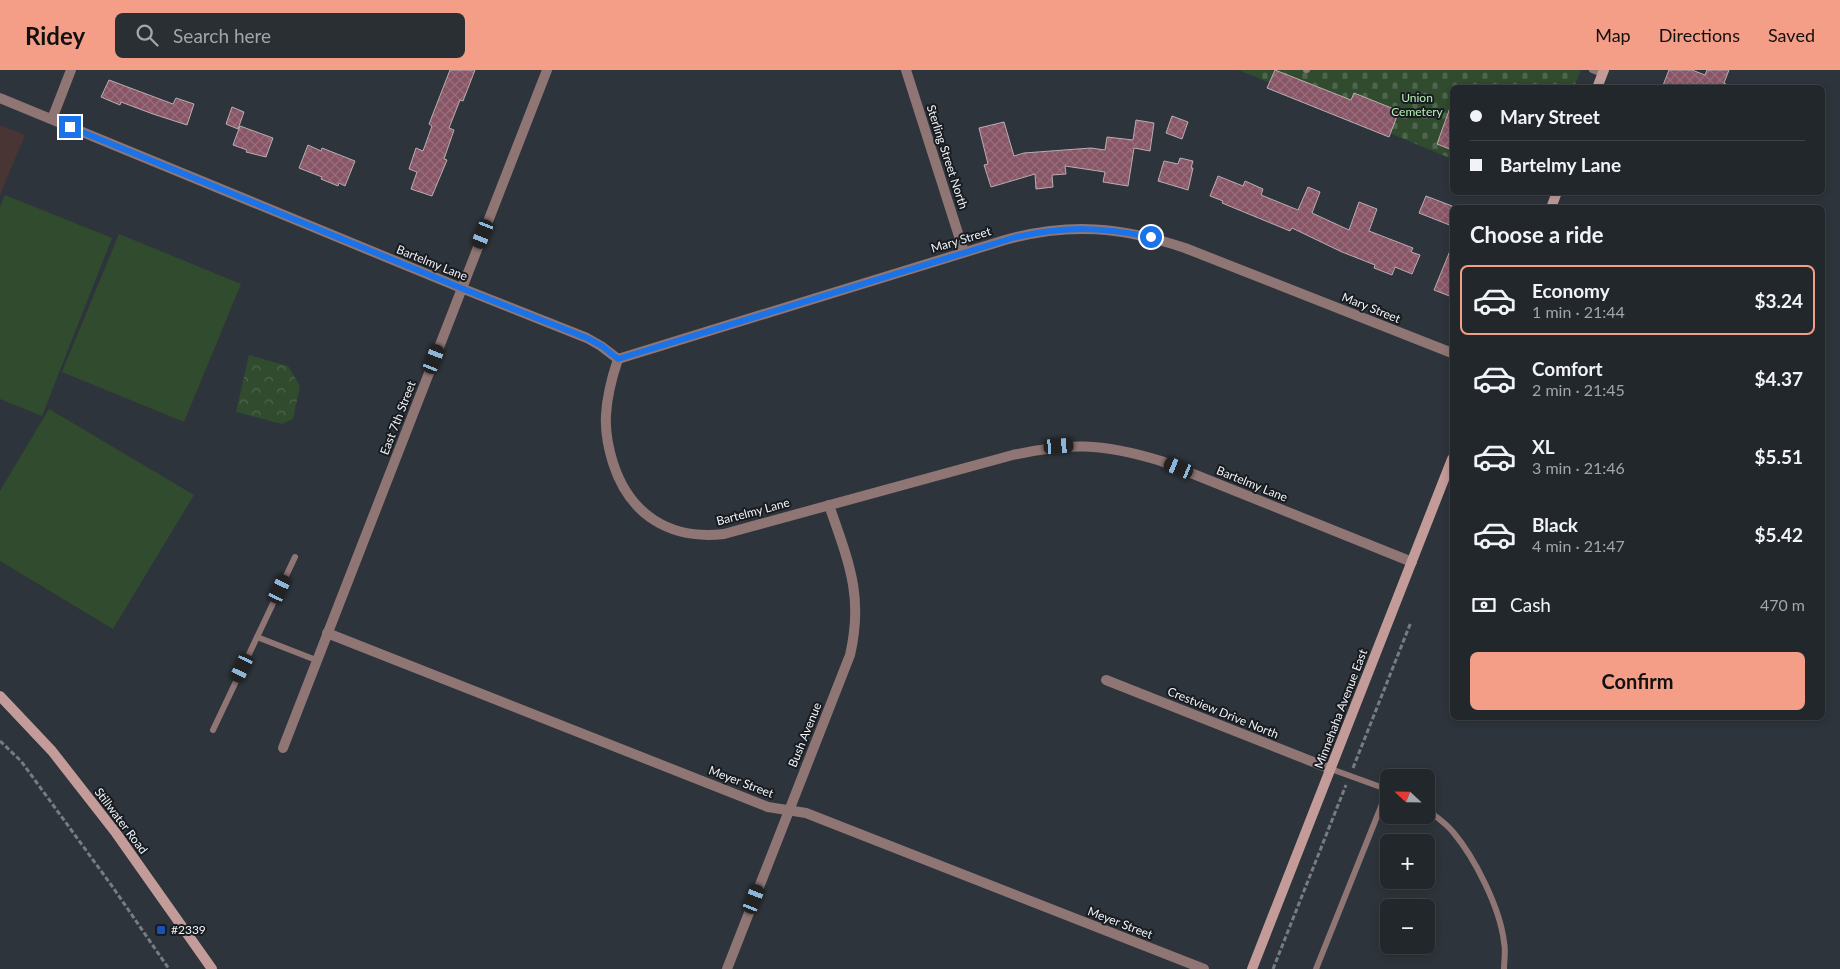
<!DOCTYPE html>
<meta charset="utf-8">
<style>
:root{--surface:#22272c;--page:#2a2f34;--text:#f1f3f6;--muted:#a2a5a9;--line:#3f4448;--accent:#f49e87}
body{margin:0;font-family:Lato,sans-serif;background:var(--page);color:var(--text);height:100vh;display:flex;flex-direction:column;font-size:19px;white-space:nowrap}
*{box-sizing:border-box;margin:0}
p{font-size:16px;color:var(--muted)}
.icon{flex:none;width:28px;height:28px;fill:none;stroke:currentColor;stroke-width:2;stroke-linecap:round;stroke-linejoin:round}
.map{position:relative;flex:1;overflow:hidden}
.sheet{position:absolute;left:1450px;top:135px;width:375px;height:515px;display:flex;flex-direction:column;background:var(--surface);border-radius:8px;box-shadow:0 2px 8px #0003,0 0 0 1px var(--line)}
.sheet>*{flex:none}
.guide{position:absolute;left:1450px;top:15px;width:375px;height:110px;border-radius:8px;box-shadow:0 2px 8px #0003,0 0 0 1px var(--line);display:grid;align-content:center;height:110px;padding:0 20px;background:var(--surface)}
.needle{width:32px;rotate:292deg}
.tools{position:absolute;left:1380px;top:699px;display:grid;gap:10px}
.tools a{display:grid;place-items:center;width:55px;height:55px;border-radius:8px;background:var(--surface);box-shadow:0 2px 8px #0003,0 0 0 1px var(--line);font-size:25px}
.end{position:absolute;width:22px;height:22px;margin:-11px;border:6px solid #1a73e8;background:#fff;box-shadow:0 0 0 2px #fff}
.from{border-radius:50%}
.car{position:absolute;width:15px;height:30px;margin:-15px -8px;border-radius:6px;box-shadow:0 0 4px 1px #0007;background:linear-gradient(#222 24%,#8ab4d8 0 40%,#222 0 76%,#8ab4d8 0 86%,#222 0)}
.guide b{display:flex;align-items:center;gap:18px;height:48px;font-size:19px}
.guide b+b{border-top:1px solid var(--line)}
.guide i{width:12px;height:12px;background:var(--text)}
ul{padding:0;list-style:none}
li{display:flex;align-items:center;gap:15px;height:70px;margin:0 10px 8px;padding:0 10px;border:2px solid transparent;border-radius:8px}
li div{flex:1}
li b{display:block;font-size:19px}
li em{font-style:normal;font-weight:700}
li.active{border-color:var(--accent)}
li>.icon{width:45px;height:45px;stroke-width:1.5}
h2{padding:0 20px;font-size:22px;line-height:60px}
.pay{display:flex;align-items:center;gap:12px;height:55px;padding:0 20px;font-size:19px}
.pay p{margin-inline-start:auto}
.action{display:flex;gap:10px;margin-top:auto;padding:10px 20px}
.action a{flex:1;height:58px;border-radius:8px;background:var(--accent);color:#111;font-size:20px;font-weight:700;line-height:58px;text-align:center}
header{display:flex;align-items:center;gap:30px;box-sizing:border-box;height:70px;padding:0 25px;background:var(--accent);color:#111}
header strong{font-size:24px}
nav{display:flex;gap:28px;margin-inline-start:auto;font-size:18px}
.search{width:350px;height:45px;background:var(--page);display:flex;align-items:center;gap:12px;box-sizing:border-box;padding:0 18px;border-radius:8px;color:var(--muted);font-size:19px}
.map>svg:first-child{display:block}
.education{fill:#493534}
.grass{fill:#304b2e}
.cemetery{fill:url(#cemetery-stones)}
.park{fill:url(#park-crowns)}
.building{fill:url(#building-cross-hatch);stroke:#baadb0}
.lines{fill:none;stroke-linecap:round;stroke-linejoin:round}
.path{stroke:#767c82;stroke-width:3;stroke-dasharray:5 2.5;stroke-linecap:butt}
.service{stroke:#8f7674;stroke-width:6}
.minor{stroke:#8f7674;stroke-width:10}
.secondary{stroke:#c39c99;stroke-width:10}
.route{stroke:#1a73e8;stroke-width:6}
.transit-dot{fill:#1a4fb4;stroke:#181b1f;stroke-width:2}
.labels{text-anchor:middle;stroke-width:4;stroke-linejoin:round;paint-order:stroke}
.park-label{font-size:12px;fill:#b8f1b4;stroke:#181b1f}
.street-label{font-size:12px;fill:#f0f4f9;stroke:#181b1f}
.poi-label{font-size:12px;fill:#f0f4f9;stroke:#181b1f;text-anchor:start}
</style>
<header>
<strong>Ridey</strong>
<div class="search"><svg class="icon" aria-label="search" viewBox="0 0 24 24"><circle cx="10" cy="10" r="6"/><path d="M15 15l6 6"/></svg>Search here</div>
<nav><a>Map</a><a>Directions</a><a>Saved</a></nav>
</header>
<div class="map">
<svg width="1840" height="899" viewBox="0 0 1840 899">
<defs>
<pattern id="cemetery-stones" width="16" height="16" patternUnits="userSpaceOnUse" patternTransform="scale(1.25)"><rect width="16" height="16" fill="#304b2e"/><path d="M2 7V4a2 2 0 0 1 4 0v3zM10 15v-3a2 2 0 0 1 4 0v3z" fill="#4e664d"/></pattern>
<pattern id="park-crowns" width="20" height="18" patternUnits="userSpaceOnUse" patternTransform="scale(1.25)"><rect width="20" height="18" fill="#304b2e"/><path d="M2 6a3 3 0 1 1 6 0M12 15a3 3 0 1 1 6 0" fill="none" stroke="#4e664d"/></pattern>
<pattern id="building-cross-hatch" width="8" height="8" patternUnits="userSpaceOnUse" patternTransform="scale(1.25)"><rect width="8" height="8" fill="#875565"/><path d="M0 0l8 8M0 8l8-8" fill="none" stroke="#986e7c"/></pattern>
</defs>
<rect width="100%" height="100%" fill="#2e343b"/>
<!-- education -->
<path class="education" d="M0 55 25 65 0 125Z"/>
<!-- grass -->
<g class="grass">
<path d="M5 125 112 168 42 346 0 329V137Z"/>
<path d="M119 164 241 214 184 352 62 302Z"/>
<path d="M49 339 194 425 113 559 0 491V421Z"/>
</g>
<!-- cemetery -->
<path class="cemetery" d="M1239 0H1581L1574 17 1452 18V89Z"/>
<!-- park -->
<path class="park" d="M249 285 288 296 300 316 293 349 282 354 236 342Z"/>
<!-- building -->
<g class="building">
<path d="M450 0H475L463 31 460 30 449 58 454 60 444 89 447 90 432 126 411 119 417 102 409 99 416 78 423 81 432 56 429 54Z"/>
<path d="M1275 0 1351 30 1354 23 1399 41 1389 67 1267 18Z"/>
<path d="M1669 0H1692L1705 5 1707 0H1729L1724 13 1733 18H1662Z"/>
<path d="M109 10 173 34 176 28 194 34 187 55 153 44 121 32 120 35 101 27Z"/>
<path d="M1451 35 1452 36V80L1437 74Z"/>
<path d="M232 37 244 42 238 59 226 54Z"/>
<path d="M1172 46 1188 52 1182 69 1166 63Z"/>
<path d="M1136 50 1154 53 1150 81 1134 78 1128 116 1103 112 1105 102 1065 96 1066 104 1052 105 1053 117 1036 119 1035 104 991 117 984 95 988 94 979 58 1004 52 1014 86 1024 83 1091 78 1105 80 1107 67 1133 70Z"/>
<path d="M240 56 273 68 266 87 246 82 247 80 233 75Z"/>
<path d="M308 75 321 81 322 78 355 91 345 116 339 113 338 116 321 109 322 107 299 98Z"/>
<path d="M1180 88 1193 91 1191 98H1193L1188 120 1158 111 1164 91 1178 94Z"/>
<path d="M1218 106 1243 116 1245 111 1263 119 1261 125 1298 140 1308 117 1320 122 1312 143 1349 160 1359 132 1377 139 1369 161 1413 178 1411 182 1420 185 1412 204 1395 197 1392 205 1374 198 1375 195 1342 182 1292 158 1290 161 1222 133 1223 131 1210 126Z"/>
<path d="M1426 126 1452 136V156L1419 143Z"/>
<path d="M1452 176V227L1434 220Z"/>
</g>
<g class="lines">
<!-- path -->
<g class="path">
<path d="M0 671 21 691 112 816 169 899"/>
<path d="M1353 698 1411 552"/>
<path d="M1273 899 1346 715"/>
</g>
<!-- service -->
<g class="service">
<path d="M1306 0H1307"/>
<path d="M1592 0 1602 4"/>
<path d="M257 567 316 590"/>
<path d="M213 660 295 487"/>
<path d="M1331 699 1389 720"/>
<path d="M1426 739C1435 746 1446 753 1453 762 1475 788 1500 838 1504 872 1506 881 1504 890 1504 899"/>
<path d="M1316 899 1388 719"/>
</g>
<!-- minor -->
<g class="minor">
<path d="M906 0 964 182"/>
<path d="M0 28 461 218 587 268 601 276 618 289"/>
<path d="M52 49 71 0"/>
<path d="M618 289C612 307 607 325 606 345 605 362 608 377 613 393 630 446 671 470 724 464L1009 386C1068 372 1102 373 1161 391L1412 492"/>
<path d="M618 289 1005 170C1070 152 1122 157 1185 178L1452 283"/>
<path d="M327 563 768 737 806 743 1204 899"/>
<path d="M1106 610 1331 699"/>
<path d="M283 678 547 0"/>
<path d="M727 899 850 585C864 525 848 491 829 435"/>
</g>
<!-- secondary -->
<g class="secondary">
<path d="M1597 18 1604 0"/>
<path d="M1551 138 1557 122"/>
<path d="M0 626 52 681 116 763 212 899"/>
<path d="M1252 899 1452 389"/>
</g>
</g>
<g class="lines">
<!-- route -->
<path class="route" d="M70 57 461 218 587 268 602 276 618 289 1016 167C1067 156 1100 157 1151 167"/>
</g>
<!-- markers -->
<rect class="transit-dot" x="156" y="855" width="10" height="10" rx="2.5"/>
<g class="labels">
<!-- park labels -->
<g class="park-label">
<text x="1417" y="32">Union<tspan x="1417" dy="14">Cemetery</tspan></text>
</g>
<!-- street labels -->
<g class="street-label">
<text transform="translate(947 87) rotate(72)" y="4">Sterling Street North</text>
<text transform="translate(961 170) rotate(-17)" y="4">Mary Street</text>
<text transform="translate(432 193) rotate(22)" y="4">Bartelmy Lane</text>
<text transform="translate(1371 238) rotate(22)" y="4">Mary Street</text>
<text transform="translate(398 348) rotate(-69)" y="4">East 7th Street</text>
<text transform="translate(1252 414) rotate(22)" y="4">Bartelmy Lane</text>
<text transform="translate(753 442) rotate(-15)" y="4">Bartelmy Lane</text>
<text transform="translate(1341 639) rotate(-69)" y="4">Minnehaha Avenue East</text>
<text transform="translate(1223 643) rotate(22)" y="4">Crestview Drive North</text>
<text transform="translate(805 665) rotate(-68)" y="4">Bush Avenue</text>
<text transform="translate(741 712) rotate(21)" y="4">Meyer Street</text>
<text transform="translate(121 751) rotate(53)" y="4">Stillwater Road</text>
<text transform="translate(1120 853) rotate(21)" y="4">Meyer Street</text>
</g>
<!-- poi labels -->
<g class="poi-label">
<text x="171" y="864">#2339</text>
</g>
</g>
</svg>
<div class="tools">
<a><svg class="needle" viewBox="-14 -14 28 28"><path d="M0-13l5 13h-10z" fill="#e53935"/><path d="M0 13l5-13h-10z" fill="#a2a5a9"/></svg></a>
<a>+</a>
<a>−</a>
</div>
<i class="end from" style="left:1151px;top:167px"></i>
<i class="end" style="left:70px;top:57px"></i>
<i class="car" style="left:483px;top:164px;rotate:202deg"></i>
<i class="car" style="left:434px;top:289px;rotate:21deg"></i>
<i class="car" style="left:1059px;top:376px;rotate:86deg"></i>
<i class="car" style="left:1179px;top:398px;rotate:292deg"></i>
<i class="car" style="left:280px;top:519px;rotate:25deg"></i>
<i class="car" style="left:242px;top:598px;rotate:205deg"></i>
<i class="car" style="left:754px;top:829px;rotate:21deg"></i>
<div class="guide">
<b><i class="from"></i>Mary Street</b>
<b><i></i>Bartelmy Lane</b>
</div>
<section class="sheet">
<h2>Choose a ride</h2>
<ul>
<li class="active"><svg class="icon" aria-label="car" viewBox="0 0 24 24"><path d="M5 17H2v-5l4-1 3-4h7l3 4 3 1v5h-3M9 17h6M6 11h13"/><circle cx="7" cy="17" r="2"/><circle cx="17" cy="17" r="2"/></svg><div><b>Economy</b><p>1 min · 21:44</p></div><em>$3.24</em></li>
<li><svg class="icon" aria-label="car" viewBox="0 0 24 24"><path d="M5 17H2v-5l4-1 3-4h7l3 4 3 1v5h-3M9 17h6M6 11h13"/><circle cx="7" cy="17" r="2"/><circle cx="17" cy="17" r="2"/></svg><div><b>Comfort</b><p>2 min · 21:45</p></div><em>$4.37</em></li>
<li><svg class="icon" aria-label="car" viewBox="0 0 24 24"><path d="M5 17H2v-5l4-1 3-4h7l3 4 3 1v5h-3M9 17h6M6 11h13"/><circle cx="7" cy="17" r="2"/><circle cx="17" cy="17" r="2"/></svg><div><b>XL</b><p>3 min · 21:46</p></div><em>$5.51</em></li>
<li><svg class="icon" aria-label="car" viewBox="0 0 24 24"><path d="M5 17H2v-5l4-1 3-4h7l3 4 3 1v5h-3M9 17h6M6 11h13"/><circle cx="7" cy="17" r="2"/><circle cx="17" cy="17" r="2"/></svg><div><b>Black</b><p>4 min · 21:47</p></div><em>$5.42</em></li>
</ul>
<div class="pay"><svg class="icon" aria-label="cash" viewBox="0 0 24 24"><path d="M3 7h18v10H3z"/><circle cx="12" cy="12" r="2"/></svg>Cash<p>470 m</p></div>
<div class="action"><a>Confirm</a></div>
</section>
</div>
